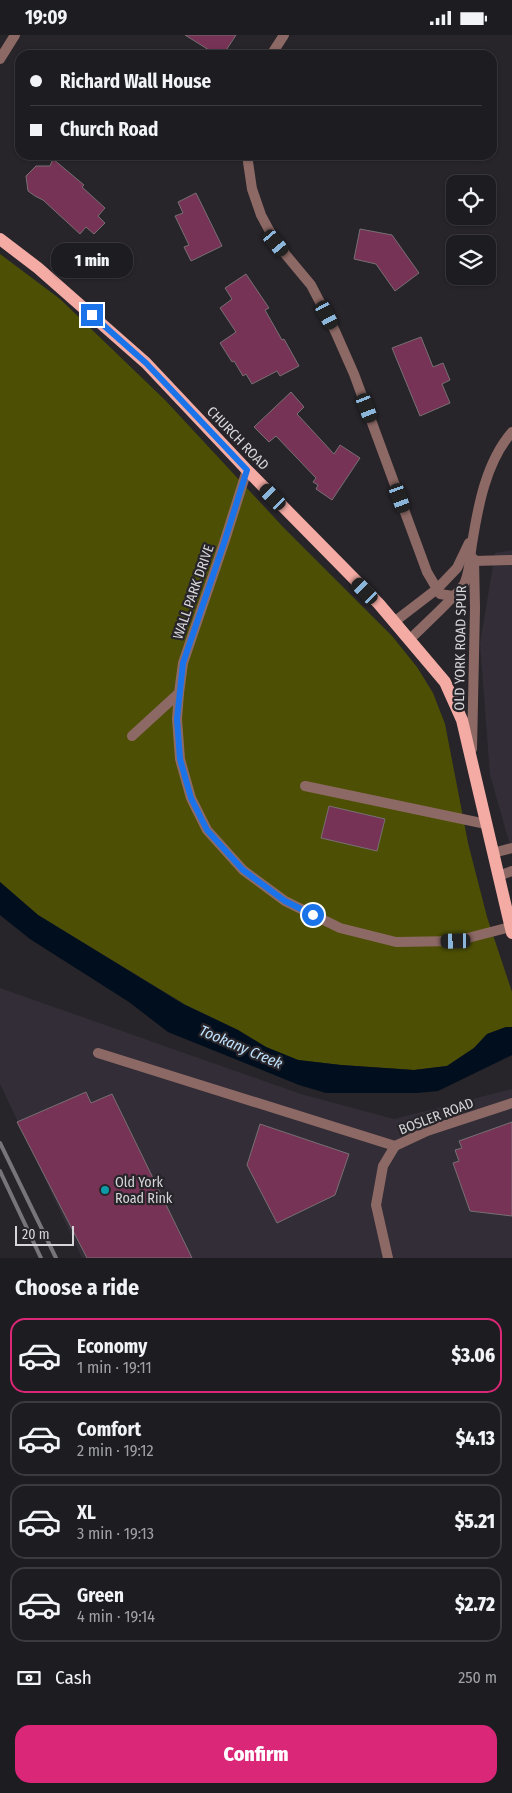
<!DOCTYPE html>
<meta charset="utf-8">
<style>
:root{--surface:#1d1c20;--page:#252529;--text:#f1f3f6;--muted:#a0a1a5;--line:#3b3a3e;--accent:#db2777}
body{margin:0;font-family:"Fira Sans Condensed",sans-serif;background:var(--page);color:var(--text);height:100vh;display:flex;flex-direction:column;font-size:19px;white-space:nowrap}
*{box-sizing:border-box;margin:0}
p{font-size:16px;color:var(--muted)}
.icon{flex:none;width:28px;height:28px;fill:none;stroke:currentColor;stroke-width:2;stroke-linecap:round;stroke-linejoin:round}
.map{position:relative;height:1223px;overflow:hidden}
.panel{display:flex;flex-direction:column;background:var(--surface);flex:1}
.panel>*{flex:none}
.banner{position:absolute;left:15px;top:15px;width:482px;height:110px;border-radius:15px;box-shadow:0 1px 4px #0004,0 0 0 1px var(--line);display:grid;align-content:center;height:110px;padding:0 15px;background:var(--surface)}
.controls{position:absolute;left:446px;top:140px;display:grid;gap:10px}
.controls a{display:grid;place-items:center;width:50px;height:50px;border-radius:10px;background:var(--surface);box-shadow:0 1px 4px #0004,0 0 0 1px var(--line);font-size:25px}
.scale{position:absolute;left:15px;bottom:12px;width:59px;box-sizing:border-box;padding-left:5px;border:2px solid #d6d5d8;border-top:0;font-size:14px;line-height:18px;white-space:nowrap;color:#d6d5d8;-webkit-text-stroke:4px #27252a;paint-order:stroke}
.end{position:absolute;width:22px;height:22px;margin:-11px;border:6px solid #1a73e8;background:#fff;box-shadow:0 0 0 2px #fff}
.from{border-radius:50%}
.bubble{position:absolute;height:35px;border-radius:15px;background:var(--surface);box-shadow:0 1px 4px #0004,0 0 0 1px var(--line);font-size:16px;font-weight:800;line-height:35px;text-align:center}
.car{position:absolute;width:15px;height:30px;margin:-15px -8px;border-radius:6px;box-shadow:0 0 4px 1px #0007;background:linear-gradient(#222 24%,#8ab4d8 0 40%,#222 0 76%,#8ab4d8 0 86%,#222 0)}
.banner b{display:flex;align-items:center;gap:18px;height:48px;font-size:19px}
.banner b+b{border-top:1px solid var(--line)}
.banner i{width:12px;height:12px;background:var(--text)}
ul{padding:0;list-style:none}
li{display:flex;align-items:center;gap:15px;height:75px;margin:0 10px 8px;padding:0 5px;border:2px solid var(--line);border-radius:15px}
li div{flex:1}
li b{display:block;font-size:19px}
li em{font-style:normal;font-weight:800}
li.on{border-color:var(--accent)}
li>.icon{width:45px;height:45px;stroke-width:1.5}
h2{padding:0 15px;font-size:22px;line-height:60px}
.pay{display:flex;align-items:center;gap:12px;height:55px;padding:0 15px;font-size:19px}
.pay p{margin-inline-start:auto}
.cta{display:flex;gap:10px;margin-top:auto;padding:10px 15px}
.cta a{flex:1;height:58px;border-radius:15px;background:var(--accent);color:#fff;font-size:20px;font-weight:800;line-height:58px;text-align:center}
.status{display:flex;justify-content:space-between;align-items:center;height:35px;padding:0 25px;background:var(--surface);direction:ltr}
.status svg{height:14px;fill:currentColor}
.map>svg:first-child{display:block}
.built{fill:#322d37}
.green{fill:#4d5004}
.water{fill:#000e1d}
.building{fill:#763355;stroke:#777073}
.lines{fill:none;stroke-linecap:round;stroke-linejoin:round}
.service{stroke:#8d6965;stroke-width:10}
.minor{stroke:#8d6965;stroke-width:10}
.tertiary{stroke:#8d6965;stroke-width:10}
.primary{stroke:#f4aba4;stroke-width:12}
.rail{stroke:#77757a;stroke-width:4}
.route{stroke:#1a73e8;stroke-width:6}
.culture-dot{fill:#0f9aa8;stroke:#27252a;stroke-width:2}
.labels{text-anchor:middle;stroke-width:4.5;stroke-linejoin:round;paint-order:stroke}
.street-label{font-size:14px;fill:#d6d5d8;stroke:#27252a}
.poi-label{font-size:14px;fill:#d6d5d8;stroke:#27252a;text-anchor:start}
.water-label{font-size:15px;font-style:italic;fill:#bfe1fd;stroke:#27252a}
</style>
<div class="status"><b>19:09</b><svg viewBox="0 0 49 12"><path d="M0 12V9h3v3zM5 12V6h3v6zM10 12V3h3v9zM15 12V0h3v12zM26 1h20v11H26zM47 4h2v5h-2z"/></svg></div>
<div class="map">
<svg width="512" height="1223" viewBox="0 0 512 1223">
<rect width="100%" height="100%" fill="#27252a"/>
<!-- built -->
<g class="built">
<path d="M512 515V817L490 740 480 609 495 518Z"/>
<path d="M0 953 301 1059 394 1084 512 1054V1223H82L0 1049Z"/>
</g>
<!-- green -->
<path class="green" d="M0 219 60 264 165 365 284 493 392 601 417 632 433 658 445 689 468 808 487 882 512 957V992H506L487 999 474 1013 447 1031 414 1035 341 1030 298 1025 266 1012 238 995 186 970 38 880 0 847Z"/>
<!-- water -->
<path class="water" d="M0 847 38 880 183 969 238 995 266 1012 298 1025 341 1030 414 1035 447 1031 474 1013 487 999 506 992H512V1020L438 1056 416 1058H326L299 1050 168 997 129 967 30 904 0 880Z"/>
<!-- building -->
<g class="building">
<path d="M185 0H236L223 20H217Z"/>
<path d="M53 124 84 150 82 152 105 173 98 181 105 188 94 199 86 192 80 199 43 165 35 161 28 156 26 141 36 131H50Z"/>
<path d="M196 158 222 211 191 226 184 212 189 210 175 181 183 178 178 167Z"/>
<path d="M360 194 392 200 419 238 395 256 376 229 354 224Z"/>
<path d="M246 239 269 273 265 275 282 305 284 304 299 331 280 341 277 336 252 349 246 339 243 341 234 326 232 327 220 308 236 297 220 273 232 264 225 253Z"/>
<path d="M421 302 433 332 443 328 450 345 442 349 450 368 420 381 392 313Z"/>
<path d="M291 357 304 372 297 379 334 419 340 410 360 423 332 465 316 454 318 450 313 447 316 443 276 401 269 407 254 392Z"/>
<path d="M329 771 385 784 377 816 321 803Z"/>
<path d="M86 1057 91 1068 112 1059 192 1223H87L17 1087Z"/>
<path d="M512 1087V1181L470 1176 453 1128 459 1126 455 1115 462 1113 459 1106Z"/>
<path d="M260 1089 349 1119 335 1160 277 1188 247 1130Z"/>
</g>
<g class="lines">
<!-- service -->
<g class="service">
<path d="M474 526 512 525"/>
<path d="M132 701 179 658"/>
<path d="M305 751 486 789"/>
<path d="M493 818 512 813"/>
<path d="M498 841 512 836"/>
<path d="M98 1018 395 1111"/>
</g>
<!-- minor -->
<g class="minor">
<path d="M271 20 284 0"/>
<path d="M247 120 252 154 261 180 276 208 311 250 335 296 354 339 427 537 440 559 453 561"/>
<path d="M247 435 224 508 183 628 179 658 177 684 180 724 191 763 207 795 243 835 285 866 340 893 396 907 456 906 510 892"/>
<path d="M394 587 437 554 457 533 469 508"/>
<path d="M409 605C419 595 462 556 465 547 470 535 470 521 472 509 478 471 486 427 512 397"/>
<path d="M472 714 475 573 474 524"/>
<path d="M388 1223 376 1170 383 1131 395 1111 427 1096 512 1068"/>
</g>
<!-- tertiary -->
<path class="tertiary" d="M0 24 15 0"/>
<!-- primary -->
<path class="primary" d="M0 204 38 233 146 328 247 435 379 569 445 647 462 685 512 898"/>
<!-- rail -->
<g class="rail">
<path d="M0 1108 56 1223"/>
<path d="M0 1136 41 1223"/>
</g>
</g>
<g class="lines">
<!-- route -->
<path class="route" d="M92 280 146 328 247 435 224 508 183 628 177 684 180 724 191 763 207 795 243 835 285 866 313 880"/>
</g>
<!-- markers -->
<circle class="culture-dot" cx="105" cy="1155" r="5"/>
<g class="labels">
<!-- street labels -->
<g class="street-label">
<text transform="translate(238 403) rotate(46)" y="5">CHURCH ROAD</text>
<text transform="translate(193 557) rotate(-71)" y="5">WALL PARK DRIVE</text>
<text transform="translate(460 613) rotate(-89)" y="5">OLD YORK ROAD SPUR</text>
<text transform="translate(436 1081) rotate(-21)" y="5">BOSLER ROAD</text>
</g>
<!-- poi labels -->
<g class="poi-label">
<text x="115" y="1152">Old York<tspan x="115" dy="16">Road Rink</tspan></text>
</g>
<!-- water labels -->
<g class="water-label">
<text transform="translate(241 1012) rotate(23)" y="5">Tookany Creek</text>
</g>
</g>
</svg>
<div class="controls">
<a><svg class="icon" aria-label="locate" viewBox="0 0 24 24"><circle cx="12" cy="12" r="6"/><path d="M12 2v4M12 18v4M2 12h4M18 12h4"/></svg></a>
<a><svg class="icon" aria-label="layers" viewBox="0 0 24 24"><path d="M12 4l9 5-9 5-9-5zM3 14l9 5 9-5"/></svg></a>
</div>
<div class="scale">20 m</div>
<i class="end from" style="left:313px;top:880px"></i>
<i class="end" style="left:92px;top:280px"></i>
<div class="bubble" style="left:51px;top:208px;width:82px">1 min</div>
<i class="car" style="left:276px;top:208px;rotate:140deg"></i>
<i class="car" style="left:327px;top:280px;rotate:152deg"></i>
<i class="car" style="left:367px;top:373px;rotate:159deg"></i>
<i class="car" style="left:273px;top:462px;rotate:316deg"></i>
<i class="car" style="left:400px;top:463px;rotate:160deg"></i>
<i class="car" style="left:365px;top:556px;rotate:316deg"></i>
<i class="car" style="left:456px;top:906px;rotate:269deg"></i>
<div class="banner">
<b><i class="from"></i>Richard Wall House</b>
<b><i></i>Church Road</b>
</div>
</div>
<section class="panel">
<h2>Choose a ride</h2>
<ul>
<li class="on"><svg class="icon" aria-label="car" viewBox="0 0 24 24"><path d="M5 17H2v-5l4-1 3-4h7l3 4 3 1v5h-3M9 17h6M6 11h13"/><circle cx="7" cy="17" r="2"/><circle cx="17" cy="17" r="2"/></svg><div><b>Economy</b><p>1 min · 19:11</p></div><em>$3.06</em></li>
<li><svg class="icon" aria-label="car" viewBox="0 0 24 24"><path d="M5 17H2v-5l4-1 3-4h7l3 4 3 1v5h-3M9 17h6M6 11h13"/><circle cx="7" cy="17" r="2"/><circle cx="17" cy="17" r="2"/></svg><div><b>Comfort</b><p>2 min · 19:12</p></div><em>$4.13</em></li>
<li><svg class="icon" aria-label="car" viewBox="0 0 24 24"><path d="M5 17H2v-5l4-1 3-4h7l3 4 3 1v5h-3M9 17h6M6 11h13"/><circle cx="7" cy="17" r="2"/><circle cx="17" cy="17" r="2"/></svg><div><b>XL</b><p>3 min · 19:13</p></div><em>$5.21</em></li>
<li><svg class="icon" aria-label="car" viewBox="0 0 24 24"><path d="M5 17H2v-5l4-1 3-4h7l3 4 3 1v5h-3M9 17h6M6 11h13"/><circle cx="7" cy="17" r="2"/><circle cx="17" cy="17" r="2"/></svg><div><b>Green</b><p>4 min · 19:14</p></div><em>$2.72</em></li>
</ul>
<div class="pay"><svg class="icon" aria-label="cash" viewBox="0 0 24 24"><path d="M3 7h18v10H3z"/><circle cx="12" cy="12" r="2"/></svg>Cash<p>250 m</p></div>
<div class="cta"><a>Confirm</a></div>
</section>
